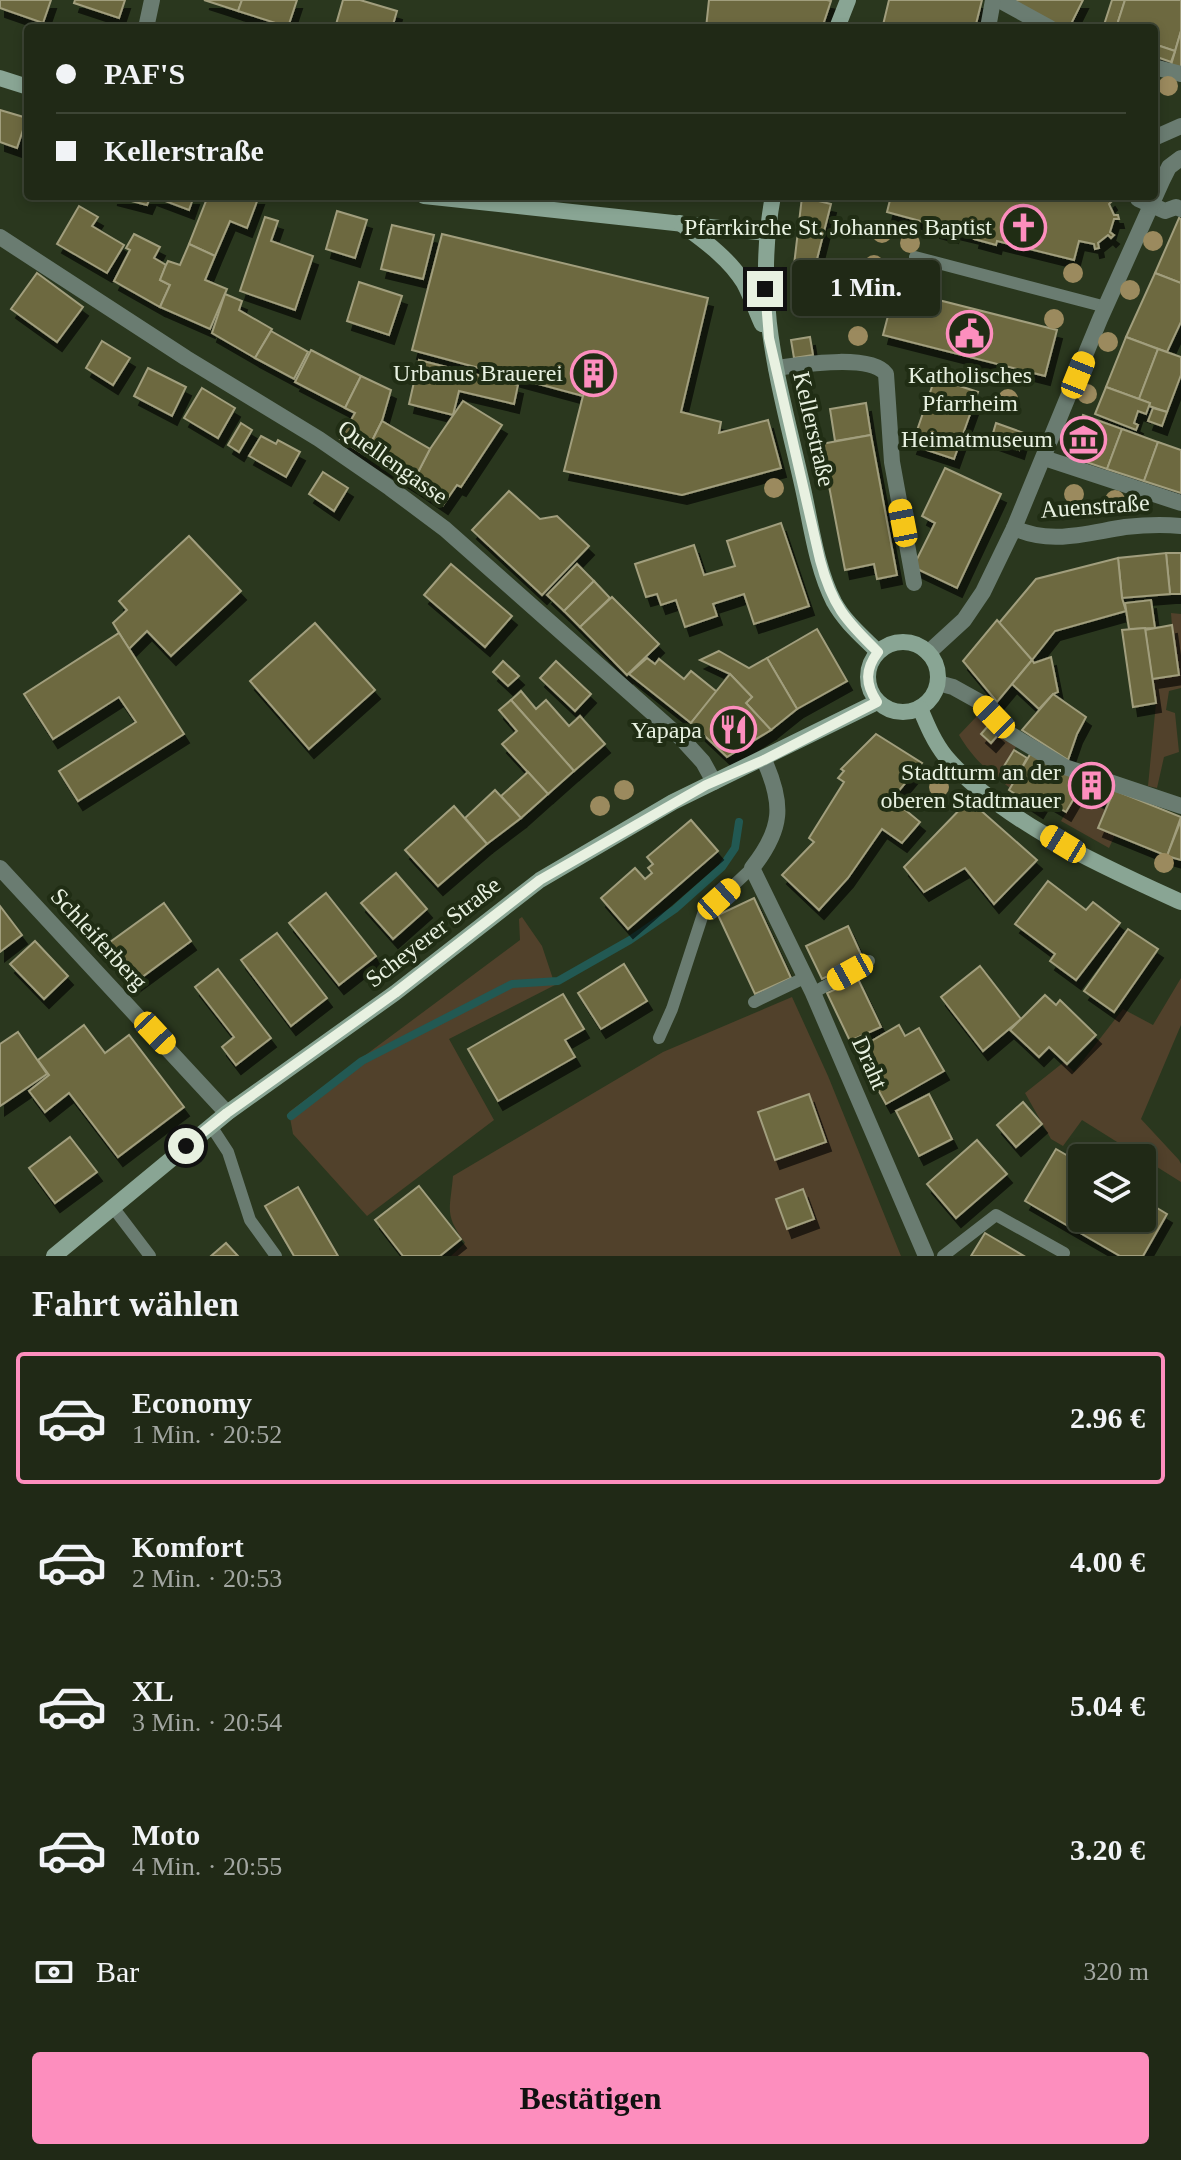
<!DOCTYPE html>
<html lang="de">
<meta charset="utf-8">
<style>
:root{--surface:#202916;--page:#2d3523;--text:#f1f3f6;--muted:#a2a6a1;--line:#3d4535;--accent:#fd8ebe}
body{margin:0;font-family:Georgia,serif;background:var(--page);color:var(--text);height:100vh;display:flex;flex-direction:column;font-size:30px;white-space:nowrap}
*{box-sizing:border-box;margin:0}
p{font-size:26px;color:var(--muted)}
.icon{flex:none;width:44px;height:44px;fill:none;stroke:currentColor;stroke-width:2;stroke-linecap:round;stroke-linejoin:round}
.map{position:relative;height:1256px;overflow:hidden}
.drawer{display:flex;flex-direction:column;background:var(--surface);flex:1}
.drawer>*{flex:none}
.hud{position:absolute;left:24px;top:24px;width:1134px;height:176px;border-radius:8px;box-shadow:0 4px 12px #0003,0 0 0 2px var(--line);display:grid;align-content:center;height:176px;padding:0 32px;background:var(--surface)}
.controls{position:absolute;left:1068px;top:1144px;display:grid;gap:16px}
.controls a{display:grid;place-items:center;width:88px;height:88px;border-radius:8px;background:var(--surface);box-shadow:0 4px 12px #0003,0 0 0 2px var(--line);font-size:40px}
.end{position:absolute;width:36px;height:36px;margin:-18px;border:10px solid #e8f1e1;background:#111;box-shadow:0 0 0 4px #111}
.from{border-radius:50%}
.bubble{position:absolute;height:56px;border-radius:8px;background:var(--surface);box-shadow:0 4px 12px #0003,0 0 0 2px var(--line);font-size:26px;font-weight:800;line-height:56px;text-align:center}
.car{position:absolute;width:24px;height:48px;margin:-24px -12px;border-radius:10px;box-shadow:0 0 6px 2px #0007;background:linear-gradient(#f5c518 24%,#345 0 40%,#f5c518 0 76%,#345 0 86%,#f5c518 0)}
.hud b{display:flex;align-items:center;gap:28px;height:76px;font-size:30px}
.hud b+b{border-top:2px solid var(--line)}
.hud i{width:20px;height:20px;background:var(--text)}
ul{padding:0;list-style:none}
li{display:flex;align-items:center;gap:24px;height:132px;margin:0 16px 12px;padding:0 16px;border:4px solid transparent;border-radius:8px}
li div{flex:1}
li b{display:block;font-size:30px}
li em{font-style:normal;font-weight:800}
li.current{border-color:var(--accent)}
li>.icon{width:72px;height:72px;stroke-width:1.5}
h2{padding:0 32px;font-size:36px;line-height:96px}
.pay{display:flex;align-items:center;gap:20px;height:88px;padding:0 32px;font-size:30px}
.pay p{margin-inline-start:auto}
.primary-button{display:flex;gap:16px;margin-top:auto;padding:16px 32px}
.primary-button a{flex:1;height:92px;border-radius:8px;background:var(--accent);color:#111;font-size:32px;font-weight:800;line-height:92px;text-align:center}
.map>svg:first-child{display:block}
.green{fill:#51412b;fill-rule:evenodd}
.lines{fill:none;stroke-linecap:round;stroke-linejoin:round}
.stream{stroke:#225953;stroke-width:8}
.building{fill:#6d6940;stroke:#a19e7d;stroke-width:2;filter:url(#shadow)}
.lane{stroke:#6a7c71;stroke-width:12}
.street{stroke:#6a7c71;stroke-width:16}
.secondary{stroke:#89a594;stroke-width:16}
.tree{fill:#9b8a5e}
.route{stroke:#e8f1e1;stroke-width:10}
.labels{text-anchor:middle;stroke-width:8;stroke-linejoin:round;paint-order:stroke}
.poi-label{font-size:24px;fill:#e8f1e1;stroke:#202d14;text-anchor:end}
.street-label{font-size:24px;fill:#e8f1e1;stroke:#202d14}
</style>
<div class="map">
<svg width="1181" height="1256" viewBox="0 0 1181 1256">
<defs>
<filter id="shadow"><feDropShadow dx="5" dy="9" stdDeviation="0" flood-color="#0009"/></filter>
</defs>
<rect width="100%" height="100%" fill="#2a371e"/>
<!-- green -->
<g class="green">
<path d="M1171 613 1181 614V688L1169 691 1166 710 1175 713 1179 752 1164 757 1157 788 1148 786 1156 703 1151 679 1174 654Z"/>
<path d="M977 716 989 725 981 734 991 743 999 734 1017 745 1001 771 1015 780 1010 788C989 772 973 759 959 735Z"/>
<path d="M1080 788 1095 797 1092 804 1105 810 1099 828 1115 835 1109 848 1061 821Z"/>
<path d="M522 917 542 946 555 985 449 1039 494 1120 367 1216 293 1134 289 1112 520 940 519 919Z"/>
<path d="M1181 978V1025L1141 1119 1179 1160 1181 1164V1182L1082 1120 1063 1146 1051 1139 1025 1093 1064 1062 1074 1072 1123 1009 1153 1025Z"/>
<path d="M792 997 828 1076 901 1256H451L465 1243C444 1214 450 1211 453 1176L663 1052ZM809 1094 826 1142 775 1160 758 1112ZM803 1189 814 1219 787 1229 776 1199Z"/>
</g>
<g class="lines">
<!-- stream -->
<path class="stream" d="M291 1116 362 1061 512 984 558 981 630 940 675 909 722 867 735 848 739 822"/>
</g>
<!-- building -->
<g class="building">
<path d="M0 0H51L43 23 0 8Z"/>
<path d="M75 0H125L119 18 74 3Z"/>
<path d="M204 0H242L238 11Z"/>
<path d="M242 0H297L288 27 238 11Z"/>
<path d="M343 0H360L397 11 392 28H335Z"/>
<path d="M709 0H827L831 1 822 28H706Z"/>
<path d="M889 0H982L975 28H885L886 26 883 25Z"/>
<path d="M1006 0H1083L1069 28H1060Z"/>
<path d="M1112 0H1125L1116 28H1103Z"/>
<path d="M1125 0H1181V31L1175 51 1154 44V28H1116Z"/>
<path d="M1181 31V68L1171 65Z"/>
<path d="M1154 44 1175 51 1171 62 1154 56Z"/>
<path d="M0 110 27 118 17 148 0 142Z"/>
<path d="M112 196H151L147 205Z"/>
<path d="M152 196H194L189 210Z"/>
<path d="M208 196H259L247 228 230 221 215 256 189 244Z"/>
<path d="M891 196H1093L1107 201 1110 198 1112 201 1109 204 1114 215H1118L1119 219H1114L1110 232 1114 235 1111 238 1108 235 1098 243 1099 248 1095 249 1094 244 1079 241 1074 260 997 241 996 245 974 239 975 235 954 230 953 234 935 229V225L887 212Z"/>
<path d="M802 197 831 204 814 271 794 265Z"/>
<path d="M79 206 98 217 92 226 124 245 107 273 57 244Z"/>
<path d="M337 211 367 220 355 258 326 249Z"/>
<path d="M265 217 278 221 271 241 313 256 295 310 240 291Z"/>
<path d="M1179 218 1181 219V283L1155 273Z"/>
<path d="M392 225 434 235 423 279 381 269Z"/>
<path d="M134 234 160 247 154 258 166 265 160 280 170 285 160 307 114 281 130 250 126 248Z"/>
<path d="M442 234 708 298 681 412 721 422 719 433 768 420 781 468 682 495 564 471 583 396 412 350Z"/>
<path d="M189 244 215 256 205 280 227 289 210 329 160 307 170 285 160 280 166 265 168 261 180 265Z"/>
<path d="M37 273 83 307 57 342 11 309Z"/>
<path d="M1155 273 1181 283V322L1167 352 1126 337Z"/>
<path d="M359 282 402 296 389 335 347 321Z"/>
<path d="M895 289 1057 330 1045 376 883 335Z"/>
<path d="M225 294 242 301 239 310 272 329 255 358 212 333Z"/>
<path d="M271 331 308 352 294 379 255 358Z"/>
<path d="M810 337 813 355 794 358 791 340Z"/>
<path d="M1126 337 1158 349 1139 399 1106 387Z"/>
<path d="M102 341 130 358 113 385 86 368Z"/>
<path d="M1158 349 1181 357V375L1167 412 1149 406 1150 403 1139 399Z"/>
<path d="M311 350 361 376 345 408 295 382Z"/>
<path d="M419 360 518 385 514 404 459 391 453 415 409 404Z"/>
<path d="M148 368 186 387 172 416 134 396Z"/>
<path d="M361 376 391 390 382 421 365 455 340 439 355 413 345 408Z"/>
<path d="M935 378 978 392 954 459 912 445Z"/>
<path d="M1106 387 1150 403 1146 414 1138 411 1134 423 1138 425 1136 430 1095 414Z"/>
<path d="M202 388 235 408 218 438 184 418Z"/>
<path d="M463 401 502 425 461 487 457 485 443 505 412 484 430 449Z"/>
<path d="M866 403 871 435 835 441 830 409Z"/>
<path d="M1153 408 1167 412 1162 426 1148 421Z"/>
<path d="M1083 415 1122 429 1107 469 1068 456Z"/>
<path d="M382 421 430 449 412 484 365 455Z"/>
<path d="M241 423 252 430 239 452 228 445Z"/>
<path d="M996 423 1024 433 1019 450 991 440Z"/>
<path d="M1122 429 1158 442 1144 481 1107 469Z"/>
<path d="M871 435 897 575 877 579 874 564 845 570 821 444Z"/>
<path d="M261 436 276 444 278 440 300 452 286 477 249 456Z"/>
<path d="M1158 442 1181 450V493L1144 481Z"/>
<path d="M945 468 1001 494 957 588 913 567 935 523 922 516Z"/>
<path d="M323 472 348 488 334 511 309 494Z"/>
<path d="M509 491 540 519 557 516 589 546 542 595 472 530Z"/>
<path d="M781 523 809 606 754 624 744 594 713 604 717 616 685 627 676 600 661 605 657 594 646 597 635 564 694 545 704 575 735 566 727 541Z"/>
<path d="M189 536 241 591 171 656 147 631 129 649 113 623 127 610 119 601Z"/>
<path d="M1166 553H1181V594H1170Z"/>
<path d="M1166 553 1170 594 1122 598 1118 558Z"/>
<path d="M1118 558 1122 598 1126 611 1055 631 1032 660 999 623 1036 579Z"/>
<path d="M451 564 512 616 485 647 424 595Z"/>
<path d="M577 564 594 581 564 611 547 595Z"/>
<path d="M594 581 610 598 580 627 564 611Z"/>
<path d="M612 597 659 644 627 675 580 627Z"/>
<path d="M1151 600 1155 628 1129 629 1125 603Z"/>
<path d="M997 620 1032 660 997 702 963 661Z"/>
<path d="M315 623 375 690 309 749 250 681Z"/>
<path d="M1172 625 1179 675 1152 679 1145 630Z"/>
<path d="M1145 628 1156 703 1133 707 1122 630Z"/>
<path d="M817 629 847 681 797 709 767 658Z"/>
<path d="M119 633 184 734 78 801 59 771 136 722 119 697 53 739 24 694Z"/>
<path d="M719 651 749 668 767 658 797 709 771 730 746 703 752 697 730 674 700 660Z"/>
<path d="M1051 657 1058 692 1053 694 1039 709 1012 684 1032 660 1034 663Z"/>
<path d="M647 658 655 664 659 659 684 679 691 671 717 692 691 723 629 674Z"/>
<path d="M503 661 519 676 508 686 493 672Z"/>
<path d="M556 661 591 694 575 711 540 678Z"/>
<path d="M730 674 752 697 746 703 771 730 727 757 691 723Z"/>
<path d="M521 691 536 709 546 700 569 726 580 716 605 744 574 771 511 700Z"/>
<path d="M1053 694 1086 717 1077 734 1068 760 1022 730Z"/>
<path d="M511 700 574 771 548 794 502 744 517 731 499 710Z"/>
<path d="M989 725 999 734 991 743 981 734Z"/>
<path d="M876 734 922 763 892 799 920 822 902 843 882 829 848 878 819 910 782 875 814 842 809 838 844 782 838 778 844 771 841 769Z"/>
<path d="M1014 750 1027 758 1015 780 1001 771Z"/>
<path d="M1032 751 1075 774 1071 782 1080 788 1066 812 1044 799 1038 809 1009 790Z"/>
<path d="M528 772 548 794 521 818 501 796Z"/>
<path d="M1082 774 1107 783 1100 799 1076 785Z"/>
<path d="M495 790 521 818 487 844 465 818Z"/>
<path d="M1114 790 1181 817 1167 856 1098 828Z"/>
<path d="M969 800 1037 860 994 904 965 868 924 892 904 867Z"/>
<path d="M454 806 487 844 438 886 405 850Z"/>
<path d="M691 820 718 851 628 929 601 898 635 868 645 879 652 873 648 868 653 864 647 857Z"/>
<path d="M1181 820V860L1167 856Z"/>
<path d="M396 873 427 909 393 939 361 903Z"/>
<path d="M1048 881 1086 910 1093 902 1120 923 1076 980 1050 961 1055 954 1015 924Z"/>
<path d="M326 893 376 956 339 985 289 923Z"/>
<path d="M754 898 791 978 755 994 718 915Z"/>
<path d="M164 903 191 941 134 983 106 945Z"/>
<path d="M0 906 22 935 0 952Z"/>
<path d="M848 926 863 959 822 979 806 946Z"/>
<path d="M1128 929 1158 949 1114 1012 1084 991Z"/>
<path d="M277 933 327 998 291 1026 241 960Z"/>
<path d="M35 941 68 976 44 999 10 964Z"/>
<path d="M624 964 647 1001 601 1029 578 993Z"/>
<path d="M980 966 1021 1019 983 1051 941 997Z"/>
<path d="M218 969 271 1038 236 1065 222 1047 234 1037 195 987Z"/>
<path d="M858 979 881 1027 850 1041 827 993Z"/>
<path d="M563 994 584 1029 565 1040 575 1057 498 1101 468 1049Z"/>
<path d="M1045 995 1056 1005 1060 1000 1096 1035 1067 1064 1049 1047 1039 1057 1010 1030Z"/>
<path d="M84 1025 105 1053 129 1035 184 1107 118 1157 69 1093 45 1112 29 1091 49 1075 38 1060Z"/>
<path d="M899 1025 905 1036 919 1028 944 1071 886 1104 856 1050Z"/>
<path d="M18 1032 47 1074 0 1106V1044Z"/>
<path d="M809 1094 826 1142 775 1160 758 1112Z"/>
<path d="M929 1094 952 1139 919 1156 896 1111Z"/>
<path d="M1023 1102 1042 1124 1016 1147 997 1125Z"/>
<path d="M70 1137 97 1172 55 1203 29 1168Z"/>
<path d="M977 1140 1007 1174 956 1218 927 1184Z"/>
<path d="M1056 1149 1082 1164V1218H1142V1199L1167 1214 1143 1256H1120L1025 1201Z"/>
<path d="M419 1186 461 1239 440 1256H403L375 1220Z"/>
<path d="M298 1187 338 1256H294L265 1206Z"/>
<path d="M803 1189 814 1219 787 1229 776 1199Z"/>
<path d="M985 1233 1024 1256H971Z"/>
<path d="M226 1243 238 1256H211Z"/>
</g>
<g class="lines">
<!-- lane -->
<g class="lane">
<path d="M915 257 1106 307"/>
<path d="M813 993 869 961"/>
<path d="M754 1002 806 977"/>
<path d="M659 1038 672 1009 703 914 752 868"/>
<path d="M211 1126 228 1152 250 1220 276 1256"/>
<path d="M112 1206 150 1256"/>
<path d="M943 1256 996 1215 1064 1253"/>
</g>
<!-- street -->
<g class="street">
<path d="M999 0 1050 28"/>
<path d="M146 28 152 0"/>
<path d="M988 28 993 0"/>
<path d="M1154 67 1181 74"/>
<path d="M1154 138 1181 126"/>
<path d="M1137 196 1138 199 1165 211 1176 207 1181 209"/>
<path d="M0 237 186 358 319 439 390 488 445 529 682 739 703 762 714 782"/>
<path d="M776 368C799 365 870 353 886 374L892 462 914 583"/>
<path d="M1044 458 1181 503"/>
<path d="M1014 528C1051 545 1086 533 1125 527 1143 525 1162 524 1181 526"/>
<path d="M928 653 964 620 983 592 1014 528 1100 319 1162 181 1169 167 1181 158"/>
<path d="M938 683 953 687 980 702 1010 734 1065 767 1181 806"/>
<path d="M764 760C784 804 783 829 752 868L813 993 926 1256"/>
<path d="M0 868 227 1113"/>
</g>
<!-- secondary -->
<g class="secondary">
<path d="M837 28 848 0"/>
<path d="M0 78 28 87"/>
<path d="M424 196 767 233"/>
<path d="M773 196C753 302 779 382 802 484 811 523 816 567 834 602 845 622 862 636 878 652"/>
<path d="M680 223C703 240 729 258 744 283 751 296 756 311 762 324"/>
<circle cx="903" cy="677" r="35"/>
<path d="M920 708C927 725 934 742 946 757 1002 822 1104 867 1181 902"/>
<path d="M54 1256 227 1113 395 993 540 880 673 802 877 702"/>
</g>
</g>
<!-- trees -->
<g class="tree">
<circle cx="1168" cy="86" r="10"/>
<circle cx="882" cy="233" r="10"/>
<circle cx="1153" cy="241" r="10"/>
<circle cx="910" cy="243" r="10"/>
<circle cx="874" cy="265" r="10"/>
<circle cx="902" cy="270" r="10"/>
<circle cx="1073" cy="273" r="10"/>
<circle cx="848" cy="281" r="10"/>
<circle cx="1130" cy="290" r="10"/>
<circle cx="1054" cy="319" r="10"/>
<circle cx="858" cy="336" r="10"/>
<circle cx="1108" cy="342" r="10"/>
<circle cx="1087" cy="394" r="10"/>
<circle cx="1008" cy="399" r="10"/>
<circle cx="774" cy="488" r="10"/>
<circle cx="1074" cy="494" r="10"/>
<circle cx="1115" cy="500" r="10"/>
<circle cx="939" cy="787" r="10"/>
<circle cx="624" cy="790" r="10"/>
<circle cx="600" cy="806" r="10"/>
<circle cx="1164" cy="863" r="10"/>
</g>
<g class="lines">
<!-- route -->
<path class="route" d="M186 1146 227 1113 395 993 540 880 706 785 764 760 877 702C865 684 865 669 878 652 845 620 832 605 820 560L769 338 765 289"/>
</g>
<!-- icons -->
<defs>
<symbol id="church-ring" viewBox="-11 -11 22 22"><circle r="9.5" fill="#202d14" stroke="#fd8ebe" stroke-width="1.5"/><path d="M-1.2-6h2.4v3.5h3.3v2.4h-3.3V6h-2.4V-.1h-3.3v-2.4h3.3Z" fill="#fd8ebe"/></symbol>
<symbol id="civic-ring" viewBox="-11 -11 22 22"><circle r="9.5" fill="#202d14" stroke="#fd8ebe" stroke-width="1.5"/><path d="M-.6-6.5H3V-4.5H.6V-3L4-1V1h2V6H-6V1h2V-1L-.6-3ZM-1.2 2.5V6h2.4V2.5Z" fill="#fd8ebe"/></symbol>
<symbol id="building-ring" viewBox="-11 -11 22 22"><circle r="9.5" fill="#202d14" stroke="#fd8ebe" stroke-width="1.5"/><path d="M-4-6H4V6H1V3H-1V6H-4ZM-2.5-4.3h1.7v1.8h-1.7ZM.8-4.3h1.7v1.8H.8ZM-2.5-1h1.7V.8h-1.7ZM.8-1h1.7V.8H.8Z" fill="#fd8ebe"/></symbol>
<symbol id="museum-ring" viewBox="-11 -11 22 22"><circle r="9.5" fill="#202d14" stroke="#fd8ebe" stroke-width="1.5"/><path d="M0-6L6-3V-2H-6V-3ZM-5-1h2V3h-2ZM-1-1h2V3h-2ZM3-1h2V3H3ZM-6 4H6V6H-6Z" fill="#fd8ebe"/></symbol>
<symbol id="restaurant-ring" viewBox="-11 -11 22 22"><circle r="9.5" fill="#202d14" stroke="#fd8ebe" stroke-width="1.5"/><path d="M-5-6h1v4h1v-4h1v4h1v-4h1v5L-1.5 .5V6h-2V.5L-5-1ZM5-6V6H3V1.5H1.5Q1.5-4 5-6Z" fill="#fd8ebe"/></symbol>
</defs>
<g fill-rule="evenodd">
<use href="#church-ring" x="998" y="202" width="51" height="51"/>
<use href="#civic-ring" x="944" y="308" width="51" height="51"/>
<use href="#building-ring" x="568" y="348" width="51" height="51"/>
<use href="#museum-ring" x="1058" y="414" width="51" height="51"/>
<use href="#restaurant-ring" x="708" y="704" width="51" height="51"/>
<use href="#building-ring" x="1066" y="760" width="51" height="51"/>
</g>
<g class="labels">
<!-- poi labels -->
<g class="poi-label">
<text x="992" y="235">Pfarrkirche St. Johannes Baptist</text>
<text x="563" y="381">Urbanus Brauerei</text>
<text x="970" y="383" text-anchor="middle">Katholisches<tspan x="970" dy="28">Pfarrheim</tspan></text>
<text x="1053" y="447">Heimatmuseum</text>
<text x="702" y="738">Yapapa</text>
<text x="1061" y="780">Stadtturm an der<tspan x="1061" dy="28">oberen Stadtmauer</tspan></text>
</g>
<!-- street labels -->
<g class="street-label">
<text transform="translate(814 429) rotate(77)" y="8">Kellerstraße</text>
<text transform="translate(393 462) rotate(35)" y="8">Quellengasse</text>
<text transform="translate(1095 506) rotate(-4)" y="8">Auenstraße</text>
<text transform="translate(433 932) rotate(-38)" y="8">Scheyerer Straße</text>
<text transform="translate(99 939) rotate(47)" y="8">Schleiferberg</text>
<text transform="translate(870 1063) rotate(66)" y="8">Draht</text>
</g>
</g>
</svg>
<div class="controls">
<a><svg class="icon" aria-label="layers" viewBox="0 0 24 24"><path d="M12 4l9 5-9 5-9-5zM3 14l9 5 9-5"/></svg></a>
</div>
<i class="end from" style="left:186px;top:1146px"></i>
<i class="end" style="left:765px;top:289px"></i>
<div class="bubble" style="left:792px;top:260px;width:148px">1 Min.</div>
<i class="car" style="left:1078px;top:375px;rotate:22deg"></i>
<i class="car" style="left:903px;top:523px;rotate:349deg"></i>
<i class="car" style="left:994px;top:717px;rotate:316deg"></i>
<i class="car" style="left:1063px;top:844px;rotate:301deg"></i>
<i class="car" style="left:719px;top:899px;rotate:48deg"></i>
<i class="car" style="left:850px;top:972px;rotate:241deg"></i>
<i class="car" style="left:155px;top:1033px;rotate:137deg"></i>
<div class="hud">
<b><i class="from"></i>PAF'S</b>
<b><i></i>Kellerstraße</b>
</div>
</div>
<section class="drawer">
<h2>Fahrt wählen</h2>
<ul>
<li class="current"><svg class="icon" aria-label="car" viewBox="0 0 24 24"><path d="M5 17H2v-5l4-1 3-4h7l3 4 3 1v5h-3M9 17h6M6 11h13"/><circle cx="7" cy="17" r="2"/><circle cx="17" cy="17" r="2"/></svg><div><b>Economy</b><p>1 Min. · 20:52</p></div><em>2.96 €</em></li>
<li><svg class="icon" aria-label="car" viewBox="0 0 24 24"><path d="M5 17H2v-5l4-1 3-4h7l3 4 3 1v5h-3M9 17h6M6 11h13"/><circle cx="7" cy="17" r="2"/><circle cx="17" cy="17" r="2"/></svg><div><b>Komfort</b><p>2 Min. · 20:53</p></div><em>4.00 €</em></li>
<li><svg class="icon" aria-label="car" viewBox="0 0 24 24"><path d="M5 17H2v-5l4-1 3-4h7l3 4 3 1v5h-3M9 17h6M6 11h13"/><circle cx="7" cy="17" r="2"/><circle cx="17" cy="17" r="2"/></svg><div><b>XL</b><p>3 Min. · 20:54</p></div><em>5.04 €</em></li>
<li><svg class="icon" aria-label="car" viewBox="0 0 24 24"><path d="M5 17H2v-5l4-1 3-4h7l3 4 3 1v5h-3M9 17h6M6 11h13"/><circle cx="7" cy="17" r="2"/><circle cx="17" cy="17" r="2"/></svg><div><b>Moto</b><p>4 Min. · 20:55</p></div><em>3.20 €</em></li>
</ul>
<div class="pay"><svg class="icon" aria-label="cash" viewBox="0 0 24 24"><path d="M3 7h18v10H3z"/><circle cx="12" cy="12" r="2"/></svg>Bar<p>320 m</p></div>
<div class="primary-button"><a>Bestätigen</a></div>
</section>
